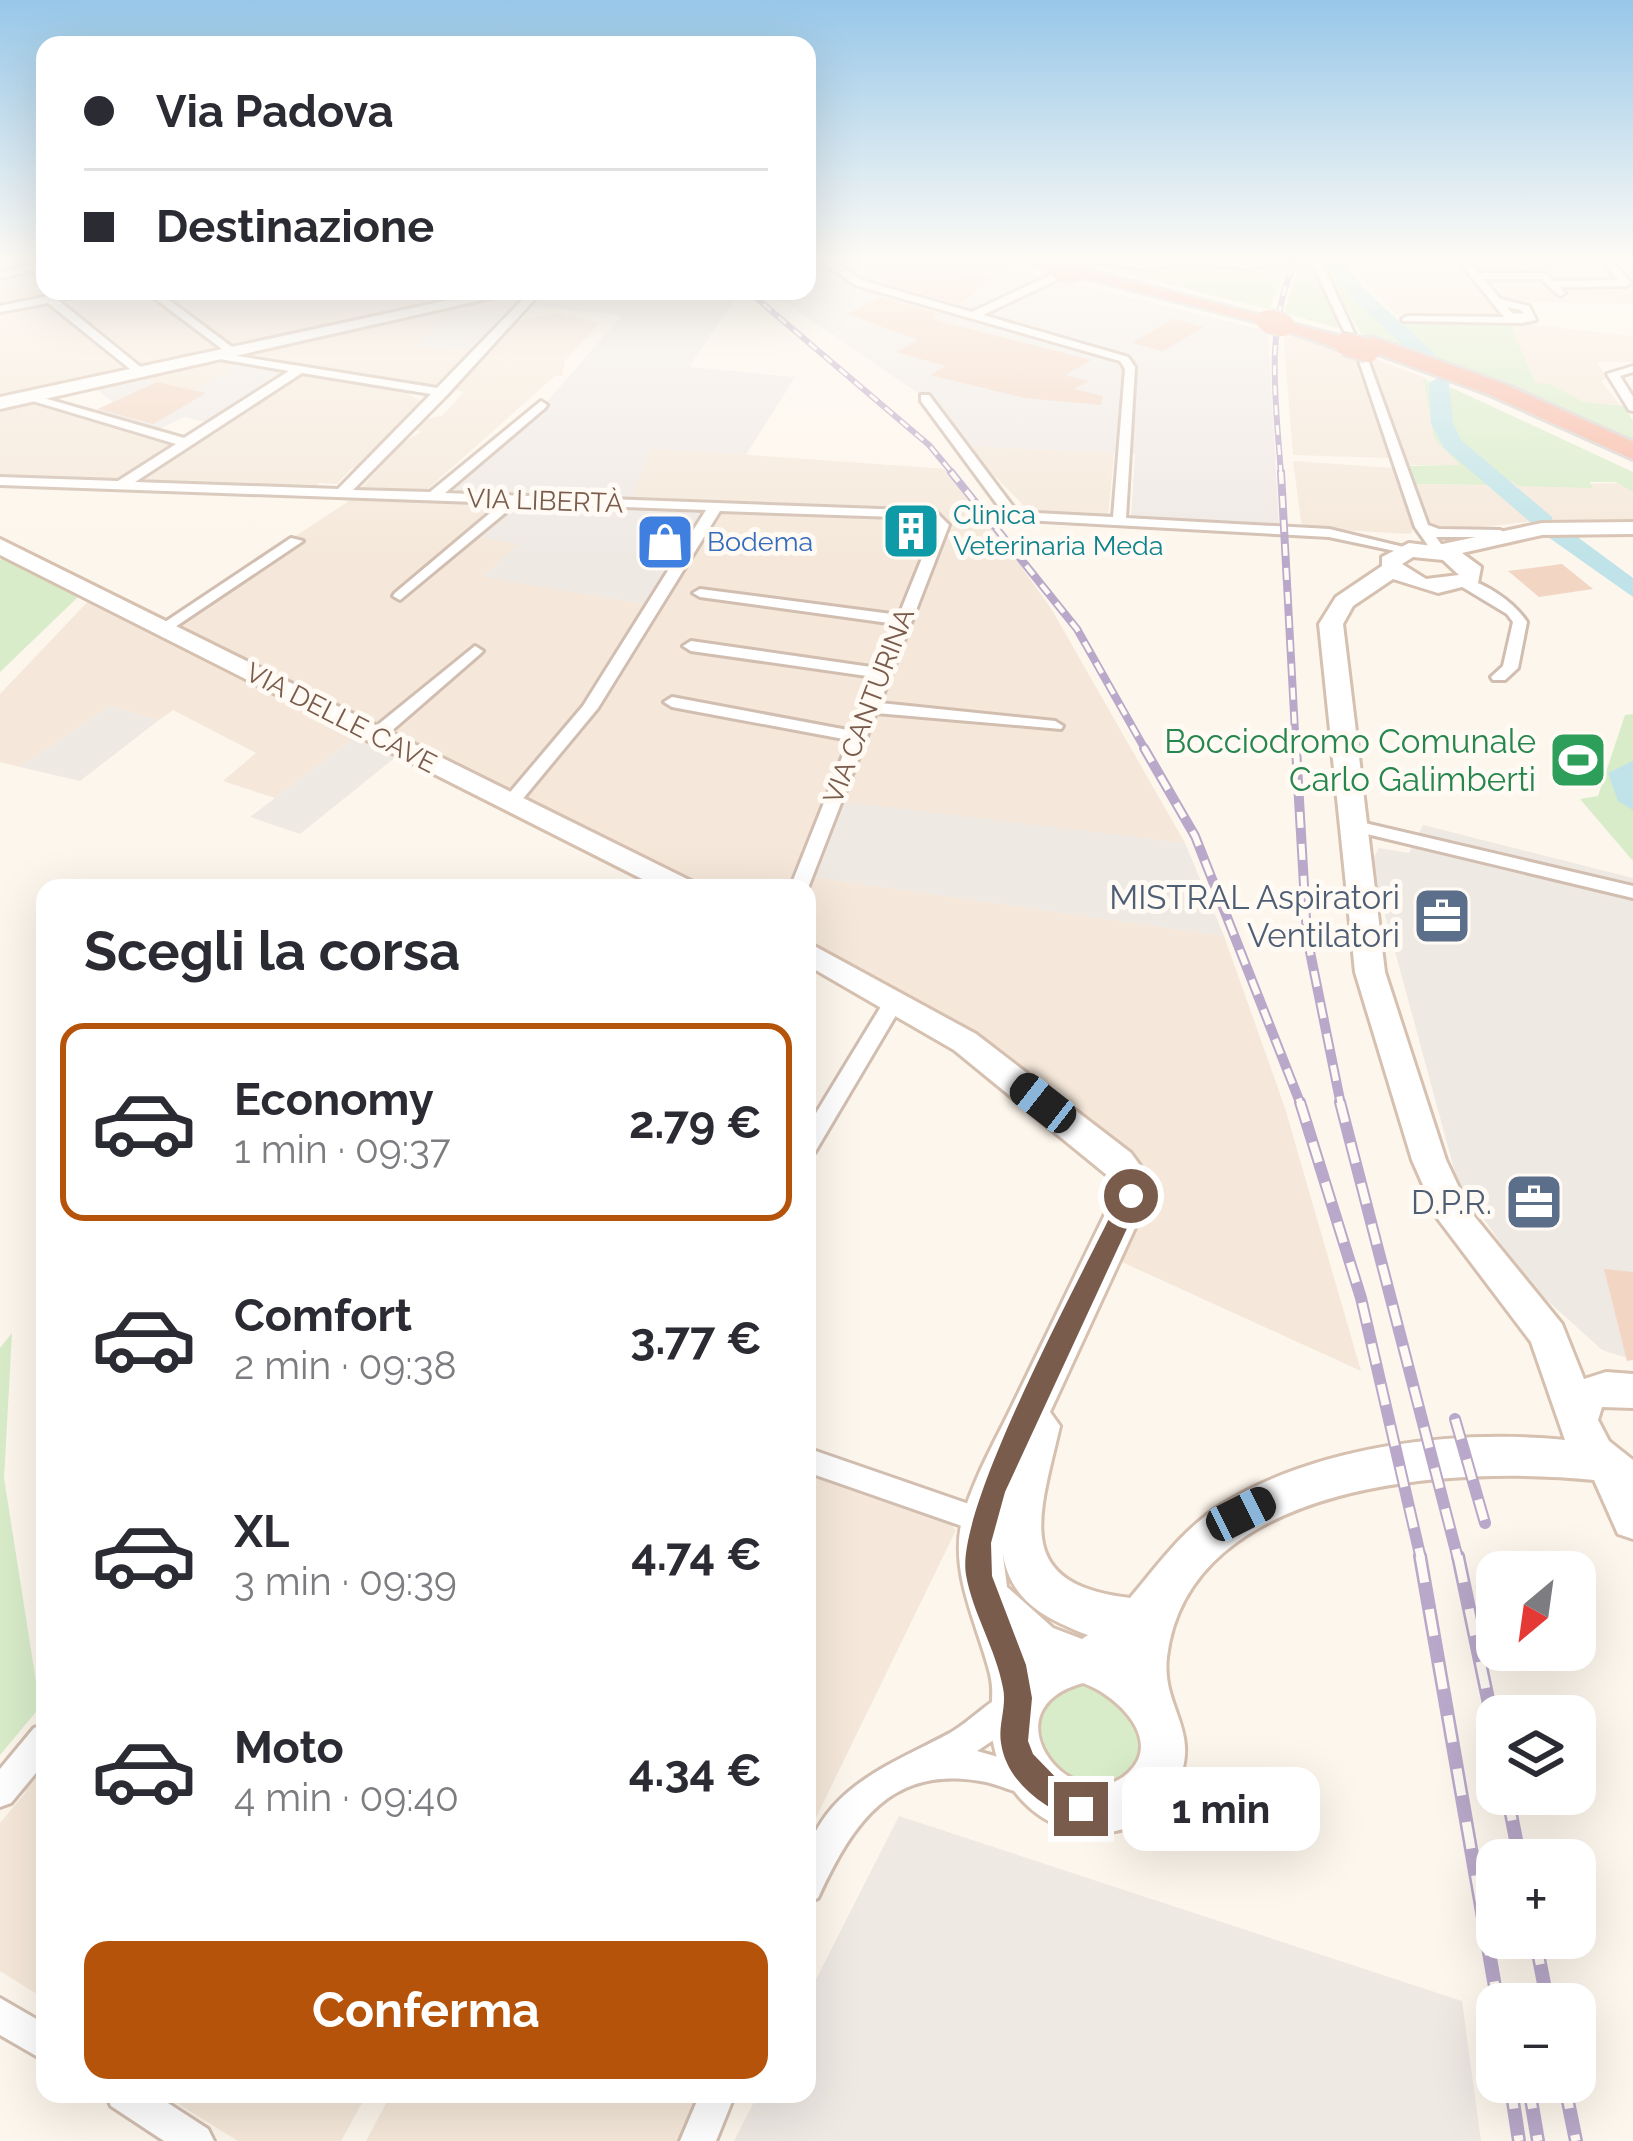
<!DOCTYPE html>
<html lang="it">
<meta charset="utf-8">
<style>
:root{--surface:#fff;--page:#f7f7f7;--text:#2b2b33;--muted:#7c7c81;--line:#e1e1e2;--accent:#b45309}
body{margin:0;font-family:Raleway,sans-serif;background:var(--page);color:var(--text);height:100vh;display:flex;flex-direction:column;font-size:45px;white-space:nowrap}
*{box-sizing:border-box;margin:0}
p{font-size:39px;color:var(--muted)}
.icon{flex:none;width:66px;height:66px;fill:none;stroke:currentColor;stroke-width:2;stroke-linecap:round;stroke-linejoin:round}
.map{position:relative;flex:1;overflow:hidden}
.panel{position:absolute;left:36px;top:879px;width:780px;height:1224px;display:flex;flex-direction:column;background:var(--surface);border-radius:24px;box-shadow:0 12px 48px #0002}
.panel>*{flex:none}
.banner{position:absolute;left:36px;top:36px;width:780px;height:264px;border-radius:24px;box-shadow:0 12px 48px #0002;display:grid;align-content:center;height:264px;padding:0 48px;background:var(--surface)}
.needle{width:78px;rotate:209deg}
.fabs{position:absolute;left:1476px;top:1551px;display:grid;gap:24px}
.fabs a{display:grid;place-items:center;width:120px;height:120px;border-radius:24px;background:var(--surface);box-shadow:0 12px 48px #0002;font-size:60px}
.end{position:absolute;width:54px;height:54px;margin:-27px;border:15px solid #7a5c4d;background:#fff;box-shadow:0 0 0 6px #fff}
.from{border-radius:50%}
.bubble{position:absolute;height:84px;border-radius:24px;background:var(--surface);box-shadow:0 12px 48px #0002;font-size:39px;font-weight:700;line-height:84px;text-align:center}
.car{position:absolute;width:36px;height:72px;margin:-36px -18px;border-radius:15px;box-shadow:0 0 9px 3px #0007;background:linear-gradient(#222 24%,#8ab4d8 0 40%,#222 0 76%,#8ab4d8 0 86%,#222 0)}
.banner b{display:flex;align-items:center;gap:42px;height:114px;font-size:45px}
.banner b+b{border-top:3px solid var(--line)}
.banner i{width:30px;height:30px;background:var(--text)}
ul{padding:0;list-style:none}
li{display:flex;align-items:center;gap:36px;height:198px;margin:0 24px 18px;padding:0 24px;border:6px solid transparent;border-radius:24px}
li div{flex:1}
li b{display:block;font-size:45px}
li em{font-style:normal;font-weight:700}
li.current{border-color:var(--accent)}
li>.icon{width:108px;height:108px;stroke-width:1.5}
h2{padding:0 48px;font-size:54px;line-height:144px}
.primary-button{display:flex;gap:24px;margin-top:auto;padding:24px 48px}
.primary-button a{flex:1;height:138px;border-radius:24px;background:var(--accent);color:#fff;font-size:48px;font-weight:700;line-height:138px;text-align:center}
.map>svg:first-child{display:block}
.residential{fill:#f5e8da}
.industrial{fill:#efe9e4}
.green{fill:#d8ecc9}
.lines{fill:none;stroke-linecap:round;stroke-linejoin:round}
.river{fill:#bfe3e8;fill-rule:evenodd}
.building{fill:#f3d5c3}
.street-casing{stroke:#d1beb0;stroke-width:6}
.secondary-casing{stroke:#d6c0b0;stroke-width:6}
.highway-casing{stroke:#dad1cd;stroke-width:6}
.street{fill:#fff;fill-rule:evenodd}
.secondary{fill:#fff;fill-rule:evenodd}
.highway{fill:#f7b7a3;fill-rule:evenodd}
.rail-far4-casing{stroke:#b9a8c9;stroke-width:6}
.rail-far3-casing{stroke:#b9a8c9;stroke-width:8}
.rail-far2-casing{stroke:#b9a8c9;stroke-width:10}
.rail-far1-casing{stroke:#b9a8c9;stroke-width:12}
.rail-casing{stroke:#b9a8c9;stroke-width:14}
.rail-far4{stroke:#fffaf3;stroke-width:3;stroke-dasharray:10;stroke-linecap:butt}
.rail-far3{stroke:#fffaf3;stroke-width:4.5;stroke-dasharray:12;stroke-linecap:butt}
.rail-far2{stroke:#fffaf3;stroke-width:6;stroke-dasharray:16;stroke-linecap:butt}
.rail-far1{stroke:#fffaf3;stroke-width:8;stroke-dasharray:21;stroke-linecap:butt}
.rail{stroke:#fffaf3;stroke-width:9;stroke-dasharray:27;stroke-linecap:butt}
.highway-bridge-casing{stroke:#dad1cd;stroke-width:26;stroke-linecap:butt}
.highway-bridge{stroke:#f7b7a3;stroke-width:22}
.route{fill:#7a5c4d}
.labels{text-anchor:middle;stroke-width:10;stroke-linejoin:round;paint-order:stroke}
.far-street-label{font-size:27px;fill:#7a5c4d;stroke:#fffaf3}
.far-culture-label{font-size:27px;fill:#0d838f;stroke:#fffaf3;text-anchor:start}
.far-shop-label{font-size:27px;fill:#366cbe;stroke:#fffaf3;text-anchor:start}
.leisure-label{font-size:33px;fill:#27864d;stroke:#fffaf3;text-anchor:end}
.service-label{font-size:33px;fill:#4e5e75;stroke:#fffaf3;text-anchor:end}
</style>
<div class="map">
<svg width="1633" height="2141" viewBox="0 0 1633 2141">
<rect width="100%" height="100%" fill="#fdf6ec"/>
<!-- residential -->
<g class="residential">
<path d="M1344 259H1456L1502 315 1395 314Z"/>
<path d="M1468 259H1601L1622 282 1483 274Z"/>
<path d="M45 268V291H77L0 307V276Z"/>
<path d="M1542 278 1560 299 1568 298 1558 285 1633 286V304L1508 302 1484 279Z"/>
<path d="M100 291H142L220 350 143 366 61 300Z"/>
<path d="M157 291H456L472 294 231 347Z"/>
<path d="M530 292 511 312 465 308 416 345 472 352 434 387 230 355Z"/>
<path d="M47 301 128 368 0 399V311Z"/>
<path d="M559 314 599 323 565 361 562 376H555L429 488 420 493 360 489 402 443 421 432 414 429 424 419 442 416 464 392 451 389 510 326 522 319Z"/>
<path d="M1509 322 1632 336 1633 362H1597L1607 378 1601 381 1633 421 1607 416 1537 385Z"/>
<path d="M1283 331 1352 352 1389 458 1293 455Z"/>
<path d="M1369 357 1423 377 1434 439 1461 466 1408 465Z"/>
<path d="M209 359 240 363 196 391 130 376Z"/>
<path d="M299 374 399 388 420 401 364 466 352 468 337 484 319 483 315 488 135 480Z"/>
<path d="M33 400 177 444 116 481 0 477V407Z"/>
<path d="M965 446 1114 453 1108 517 1029 511Z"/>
<path d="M650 448 946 469 982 511 1052 610 1185 843 1076 831 807 876 1224 936 1285 1108 1361 1371 1113 1258 1134 1162 936 1010 807 946V888H692L515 798 592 708 717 507 630 503Z"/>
<path d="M1293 461 1393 468 1414 524 1411 534 1302 528Z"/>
<path d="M1499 478H1509L1518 486 1619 483 1633 492V523L1550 521Z"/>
<path d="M1416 484 1491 485 1535 521 1449 531 1432 527Z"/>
<path d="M358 495 515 502 477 536 518 544 484 576 650 605 585 708 512 796 165 622Z"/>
<path d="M95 594 366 729 275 798 223 781 256 753 173 710 159 720 110 706 20 767 0 762V694Z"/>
<path d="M809 1471 947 1520 956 1530 807 1836Z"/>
<path d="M45 1755V1999L0 1971V1823L26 1792 18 1787Z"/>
<path d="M162 2094H367L341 2141H238Z"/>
<path d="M391 2094H699L682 2141H366Z"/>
</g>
<!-- industrial -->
<g class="industrial">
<path d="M807 259H973L1268 331 1279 527 1131 519 1135 454 965 446 931 402 769 291H807Z"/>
<path d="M542 291H740L689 367 795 377 746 455 651 449 630 503 434 496 545 404 622 315 528 306Z"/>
<path d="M465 308 511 312 472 352 414 346Z"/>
<path d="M240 363 290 371 209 423 184 417 155 431 91 412 113 402 91 385 128 376 195 391Z"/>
<path d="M515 502 712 508 650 605 483 577 517 544 475 536Z"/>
<path d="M110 706 159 720 80 781 20 767Z"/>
<path d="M366 729 407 748 300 834 250 817Z"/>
<path d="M837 801 1185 843 1224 936 806 876Z"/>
<path d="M1423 825 1633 878V1360L1602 1350 1528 1283 1457 1180 1371 863 1379 848 1409 853Z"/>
<path d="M899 1816 1462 2001 1481 2141H734L758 2094H807V1997Z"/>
</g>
<!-- green -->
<g class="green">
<path d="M1328 259 1385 329 1417 353 1362 335 1322 266 1320 260Z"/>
<path d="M1101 261C1153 271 1239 271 1290 261L1269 309 1089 265Z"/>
<path d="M1301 262 1312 268 1342 329 1284 313Z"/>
<path d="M1509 322 1536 383 1550 384 1583 402 1624 406 1633 421V444L1440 361 1401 324Z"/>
<path d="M1423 377 1435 387 1444 442 1491 485 1416 484 1409 466 1460 465 1434 439Z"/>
<path d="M1450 387 1633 472V492L1616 482H1590L1593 488 1518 486C1508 476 1503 481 1492 475 1451 453 1450 426 1450 387Z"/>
<path d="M3 557 81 594 0 672V560Z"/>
<path d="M1633 714V861L1580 799 1598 796 1625 715Z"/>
<path d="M12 1333 4 1478 40 1707 0 1755V1348Z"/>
<path d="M1084 1681 1103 1686 1139 1727C1144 1764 1130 1776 1100 1793L1046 1774 1029 1719 1036 1702Z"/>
</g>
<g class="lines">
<!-- river -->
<g class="river">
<path d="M1325 259H1343L1362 287 1434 353V361H1420L1349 295Z"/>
<path d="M1439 377 1449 383 1453 423 1461 440 1552 517 1553 526 1564 527 1633 578V597L1548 537 1547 528 1536 527 1444 448 1431 423 1429 383Z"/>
<path d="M1633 761V810L1618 801 1608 773Z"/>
</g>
</g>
<!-- building -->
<g class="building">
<path d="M853 259H913L993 279 959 304 885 283Z"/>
<path d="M881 297 939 314 932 319 1091 360 1065 375 1088 381 1074 389 1103 396 1101 405 1025 398 930 375 946 366 896 352 918 340 847 314Z"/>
<path d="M1173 319 1204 327 1163 351 1132 343Z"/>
<path d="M157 382 206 393 153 424 98 409Z"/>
<path d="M1562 564 1593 589 1539 597 1508 571Z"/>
<path d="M1604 1269 1633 1272V1360L1627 1361Z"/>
</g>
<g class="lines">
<defs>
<g id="street">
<path d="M818 259H830L863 281 972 312 1057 272H1065V276L983 315 1128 357 1135 367 1126 518 1329 529 1416 550 1409 554 1329 537 1008 519 921 401V395H929L1017 512 1113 517 1125 369 1120 361 855 285Z"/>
<path d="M1087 259C1110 259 1133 264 1155 262 1196 260 1245 259 1289 259L1248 268 1178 262 1150 269 1106 263 1083 266 1078 263Z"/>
<path d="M1310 259H1320L1354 333 1344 331Z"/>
<path d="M1457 259H1467L1479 273H1544L1554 281 1618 280 1601 259H1611L1631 283 1626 286 1560 287 1565 293 1560 296 1541 279H1484L1500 299 1529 306 1536 320 1522 323 1403 321 1402 319 1407 316 1504 317ZM1507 307 1521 310 1524 314 1512 313Z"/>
<path d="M45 262V268L0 278V272Z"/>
<path d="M73 291H94L58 300 143 369V373H135L48 303 0 312V306Z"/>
<path d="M145 291H157L236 350 226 352Z"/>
<path d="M531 291H542L447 395 353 490 430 492 541 401 547 405 545 408 445 493 935 511 949 525 880 703 1055 721 1063 726 1061 729 876 713 808 888H790L849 740 672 707 664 702 672 697 853 731 874 677 691 651 683 646 691 641 878 668 896 624 700 597 693 593 700 589 899 615 935 526 926 518 720 511 598 708 516 807 510 808 501 803 583 706 706 510 517 503 400 600 393 596 395 593 502 503 0 485V477L118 481 176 444 26 399V393L184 438 289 371 208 357V353L212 352 437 388ZM302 373 431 394 338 489 135 482Z"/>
<path d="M1356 352 1366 354 1428 525 1439 529 1500 530 1507 534 1505 537H1436L1446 551 1434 554 1415 527Z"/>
<path d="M1633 366V372L1620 376 1633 397V411L1629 410 1607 374Z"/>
<path d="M291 538 303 541 169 631 156 628Z"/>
<path d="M1459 579C1482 579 1515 603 1527 622L1518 668 1505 680H1493L1491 677 1503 666 1513 622 1507 614 1459 585Z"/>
<path d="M475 646 483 651 480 654 381 740H369V732Z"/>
<path d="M1352 820 1633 886V898L1346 829V821Z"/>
<path d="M895 993 905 1000 815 1152 807 1154V1128L888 995Z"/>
<path d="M807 1448 992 1512 996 1521 992 1530 982 1533 807 1472Z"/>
<path d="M1011 1691 1021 1696 1026 1706 1021 1716 1004 1733 977 1751 1040 1769 1044 1780 1040 1791C1021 1798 1005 1786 986 1782 892 1763 853 1822 818 1898L807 1903C807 1886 803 1863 809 1847 832 1784 896 1762 950 1733 971 1721 989 1700 1011 1691Z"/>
<path d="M45 1724V1762L11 1803 0 1807V1769L34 1728Z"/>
<path d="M0 1998 45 2024V2061L0 2035Z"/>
<path d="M106 2094H154L208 2129 214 2141H164L111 2106Z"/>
<path d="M700 2094H735L716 2141H680Z"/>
</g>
<g id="secondary">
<path d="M491 291H522L0 409V397Z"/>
<path d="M1633 522V534L1542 535 1462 553 1481 567 1478 583 1438 593 1393 579 1353 606 1343 624 1385 972 1446 1160 1470 1211 1562 1324 1584 1379 1606 1372 1633 1374V1408L1602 1407 1598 1420 1609 1441 1633 1460V1539L1618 1534 1594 1480C1458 1466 1189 1479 1167 1657 1161 1709 1203 1730 1176 1787 1170 1800 1159 1813 1146 1820 1074 1858 997 1808 991 1727 990 1708 995 1694 990 1674 977 1622 948 1571 963 1516 975 1475 997 1438 1015 1400 1047 1335 1078 1269 1110 1204L1113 1180 954 1050 807 965V942L976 1034 1131 1153 1149 1178 1146 1204 1050 1412 1060 1426C1039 1517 1011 1584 1130 1598 1158 1565 1183 1529 1221 1505 1317 1446 1454 1429 1565 1440L1531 1342 1438 1219 1412 1160 1355 972 1319 624 1336 597 1382 566V557L1409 543 1433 546 1542 523ZM1413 557 1443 560 1459 575 1426 579 1402 564ZM1002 1548C1008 1600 1044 1618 1088 1635L1082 1639 1053 1628 1007 1587ZM1083 1683C1117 1695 1164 1740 1128 1773 1074 1822 983 1710 1083 1683Z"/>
<path d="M0 539 693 882 698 888H660L0 555Z"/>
</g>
<path id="highway" d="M1010 259H1045L1354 340 1372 337 1504 384 1633 442V459L1488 394 1356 346 1338 349 1273 326Z"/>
</defs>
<!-- street casing -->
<use href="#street" class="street-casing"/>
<!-- secondary casing -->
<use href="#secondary" class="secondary-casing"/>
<!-- highway casing -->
<use href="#highway" class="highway-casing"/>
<!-- street -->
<use href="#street" class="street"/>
<!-- secondary -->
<use href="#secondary" class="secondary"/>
<!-- highway -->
<use href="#highway" class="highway"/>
<defs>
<g id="rail-far4">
<path d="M748 291 929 445 954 475"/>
<path d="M1281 475C1276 400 1264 329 1296 259"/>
</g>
<g id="rail-far3">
<path d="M951 472 1077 629 1146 751"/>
<path d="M1281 472 1296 751"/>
</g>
<g id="rail-far2">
<path d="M1144 748 1195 836 1301 1105"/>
<path d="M1296 748 1307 937 1341 1105"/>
</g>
<g id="rail-far1">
<path d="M1300 1102 1361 1298 1421 1559"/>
<path d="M1340 1102 1458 1559"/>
<path d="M1455 1419 1485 1523"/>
</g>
<g id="rail">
<path d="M1420 1556 1498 2004"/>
<path d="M1458 1556 1497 1742"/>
<path d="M1507 1794 1520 1860"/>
<path d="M1535 1938 1548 2004"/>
<path d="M1510 2082 1519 2141"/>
<path d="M1528 2082 1538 2141"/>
<path d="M1564 2082 1576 2141"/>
</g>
</defs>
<!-- rail-far4 casing -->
<use href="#rail-far4" class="rail-far4-casing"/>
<!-- rail-far3 casing -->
<use href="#rail-far3" class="rail-far3-casing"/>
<!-- rail-far2 casing -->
<use href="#rail-far2" class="rail-far2-casing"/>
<!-- rail-far1 casing -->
<use href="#rail-far1" class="rail-far1-casing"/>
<!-- rail casing -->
<use href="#rail" class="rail-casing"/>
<!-- rail-far4 -->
<use href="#rail-far4" class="rail-far4"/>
<!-- rail-far3 -->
<use href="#rail-far3" class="rail-far3"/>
<!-- rail-far2 -->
<use href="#rail-far2" class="rail-far2"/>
<!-- rail-far1 -->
<use href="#rail-far1" class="rail-far1"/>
<!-- rail -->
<use href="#rail" class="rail"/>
<defs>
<g id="highway-bridge">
<path d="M1061 269 1074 272"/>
<path d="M1268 321 1283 325"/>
<path d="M1346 344 1368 351"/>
</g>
</defs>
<!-- highway-bridge casing -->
<use href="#highway-bridge" class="highway-bridge-casing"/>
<!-- highway-bridge -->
<use href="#highway-bridge" class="highway-bridge"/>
</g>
<!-- sky -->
<linearGradient id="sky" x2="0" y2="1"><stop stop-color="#97c7e8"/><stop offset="0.46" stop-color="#fefbf6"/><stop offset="1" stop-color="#fefbf6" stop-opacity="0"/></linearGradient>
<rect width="1633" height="559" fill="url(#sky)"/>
<!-- route -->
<path class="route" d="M1131 1187 1142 1196 1005 1492 991 1543 992 1576 1026 1665 1032 1698 1028 1741 1033 1754 1067 1789 1091 1799 1095 1809 1091 1819 1081 1823C1046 1809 1007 1784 1001 1743 998 1725 1007 1706 1003 1688 996 1649 973 1614 966 1575 954 1507 1086 1269 1120 1196Z"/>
<!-- icons -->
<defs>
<symbol id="building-square" viewBox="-11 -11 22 22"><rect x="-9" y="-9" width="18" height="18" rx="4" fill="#0f9aa8" stroke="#fffaf3"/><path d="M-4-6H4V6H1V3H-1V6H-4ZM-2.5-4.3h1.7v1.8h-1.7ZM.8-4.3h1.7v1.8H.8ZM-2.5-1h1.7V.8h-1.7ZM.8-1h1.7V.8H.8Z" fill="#fff"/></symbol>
<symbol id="shop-square" viewBox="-11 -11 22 22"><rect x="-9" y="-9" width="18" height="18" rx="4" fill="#3f7fe0" stroke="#fffaf3"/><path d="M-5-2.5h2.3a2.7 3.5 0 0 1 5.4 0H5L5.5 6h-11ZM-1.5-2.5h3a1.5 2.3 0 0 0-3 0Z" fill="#fff"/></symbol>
<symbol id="stadium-square" viewBox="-11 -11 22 22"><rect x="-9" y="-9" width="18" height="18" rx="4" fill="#2e9e5b" stroke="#fffaf3"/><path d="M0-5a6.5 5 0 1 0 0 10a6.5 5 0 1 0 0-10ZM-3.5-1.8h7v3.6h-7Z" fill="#fff"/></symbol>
<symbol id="office-square" viewBox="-11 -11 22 22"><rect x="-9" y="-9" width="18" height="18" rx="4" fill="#5c6f8a" stroke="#fffaf3"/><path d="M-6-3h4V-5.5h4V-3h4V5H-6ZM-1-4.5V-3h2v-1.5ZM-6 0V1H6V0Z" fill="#fff"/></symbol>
</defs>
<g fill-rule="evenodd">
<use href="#building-square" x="878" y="498" width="66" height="66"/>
<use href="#shop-square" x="632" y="509" width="66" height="66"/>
<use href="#stadium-square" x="1545" y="727" width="66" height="66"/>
<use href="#office-square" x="1409" y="883" width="66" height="66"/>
<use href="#office-square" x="1501" y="1169" width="66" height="66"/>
</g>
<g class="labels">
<!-- far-street labels -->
<g class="far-street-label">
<text transform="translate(545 501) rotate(2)" y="9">VIA LIBERTÀ</text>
<text transform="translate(869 706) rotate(-69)" y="9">VIA CANTURINA</text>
<text transform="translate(341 718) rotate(27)" y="9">VIA DELLE CAVE</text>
</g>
<!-- far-culture labels -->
<g class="far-culture-label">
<text x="953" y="524">Clinica<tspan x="953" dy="31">Veterinaria Meda</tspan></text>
</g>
<!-- far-shop labels -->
<g class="far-shop-label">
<text x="707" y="551">Bodema</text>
</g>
<!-- leisure labels -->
<g class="leisure-label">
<text x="1536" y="753">Bocciodromo Comunale<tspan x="1536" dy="38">Carlo Galimberti</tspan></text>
</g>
<!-- service labels -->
<g class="service-label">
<text x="1400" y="909">MISTRAL Aspiratori<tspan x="1400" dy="38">Ventilatori</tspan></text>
<text x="1492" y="1214">D.P.R.</text>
</g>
</g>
</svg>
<div class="fabs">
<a><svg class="needle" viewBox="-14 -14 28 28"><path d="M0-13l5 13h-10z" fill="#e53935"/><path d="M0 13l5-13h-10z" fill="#7c7c81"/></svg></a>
<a><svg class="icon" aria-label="layers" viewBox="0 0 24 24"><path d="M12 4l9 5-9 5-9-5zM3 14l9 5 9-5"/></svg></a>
<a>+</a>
<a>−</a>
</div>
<i class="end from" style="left:1131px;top:1196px"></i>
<i class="end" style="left:1081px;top:1809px"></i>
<div class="bubble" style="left:1122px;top:1767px;width:198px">1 min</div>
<i class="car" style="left:1043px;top:1103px;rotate:308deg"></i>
<i class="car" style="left:1241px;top:1514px;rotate:63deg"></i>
<div class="banner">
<b><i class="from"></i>Via Padova</b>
<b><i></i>Destinazione</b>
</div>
<section class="panel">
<h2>Scegli la corsa</h2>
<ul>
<li class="current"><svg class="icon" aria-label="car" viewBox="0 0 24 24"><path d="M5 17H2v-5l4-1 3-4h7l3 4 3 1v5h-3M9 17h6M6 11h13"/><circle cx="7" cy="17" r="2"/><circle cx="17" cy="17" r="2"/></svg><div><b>Economy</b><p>1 min · 09:37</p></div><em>2.79 €</em></li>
<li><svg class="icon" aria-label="car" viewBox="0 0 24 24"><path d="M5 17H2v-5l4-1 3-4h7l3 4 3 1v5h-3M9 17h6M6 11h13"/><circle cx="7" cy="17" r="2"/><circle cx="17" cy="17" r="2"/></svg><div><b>Comfort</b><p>2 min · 09:38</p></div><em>3.77 €</em></li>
<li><svg class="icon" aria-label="car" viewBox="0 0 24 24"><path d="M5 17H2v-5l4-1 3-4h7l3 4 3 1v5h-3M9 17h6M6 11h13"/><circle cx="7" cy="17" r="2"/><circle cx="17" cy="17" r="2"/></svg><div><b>XL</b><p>3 min · 09:39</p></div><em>4.74 €</em></li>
<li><svg class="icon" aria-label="car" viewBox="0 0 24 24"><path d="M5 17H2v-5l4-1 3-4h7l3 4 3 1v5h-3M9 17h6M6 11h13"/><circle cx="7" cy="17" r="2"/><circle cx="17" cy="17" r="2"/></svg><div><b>Moto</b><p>4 min · 09:40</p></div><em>4.34 €</em></li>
</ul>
<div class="primary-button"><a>Conferma</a></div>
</section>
</div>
